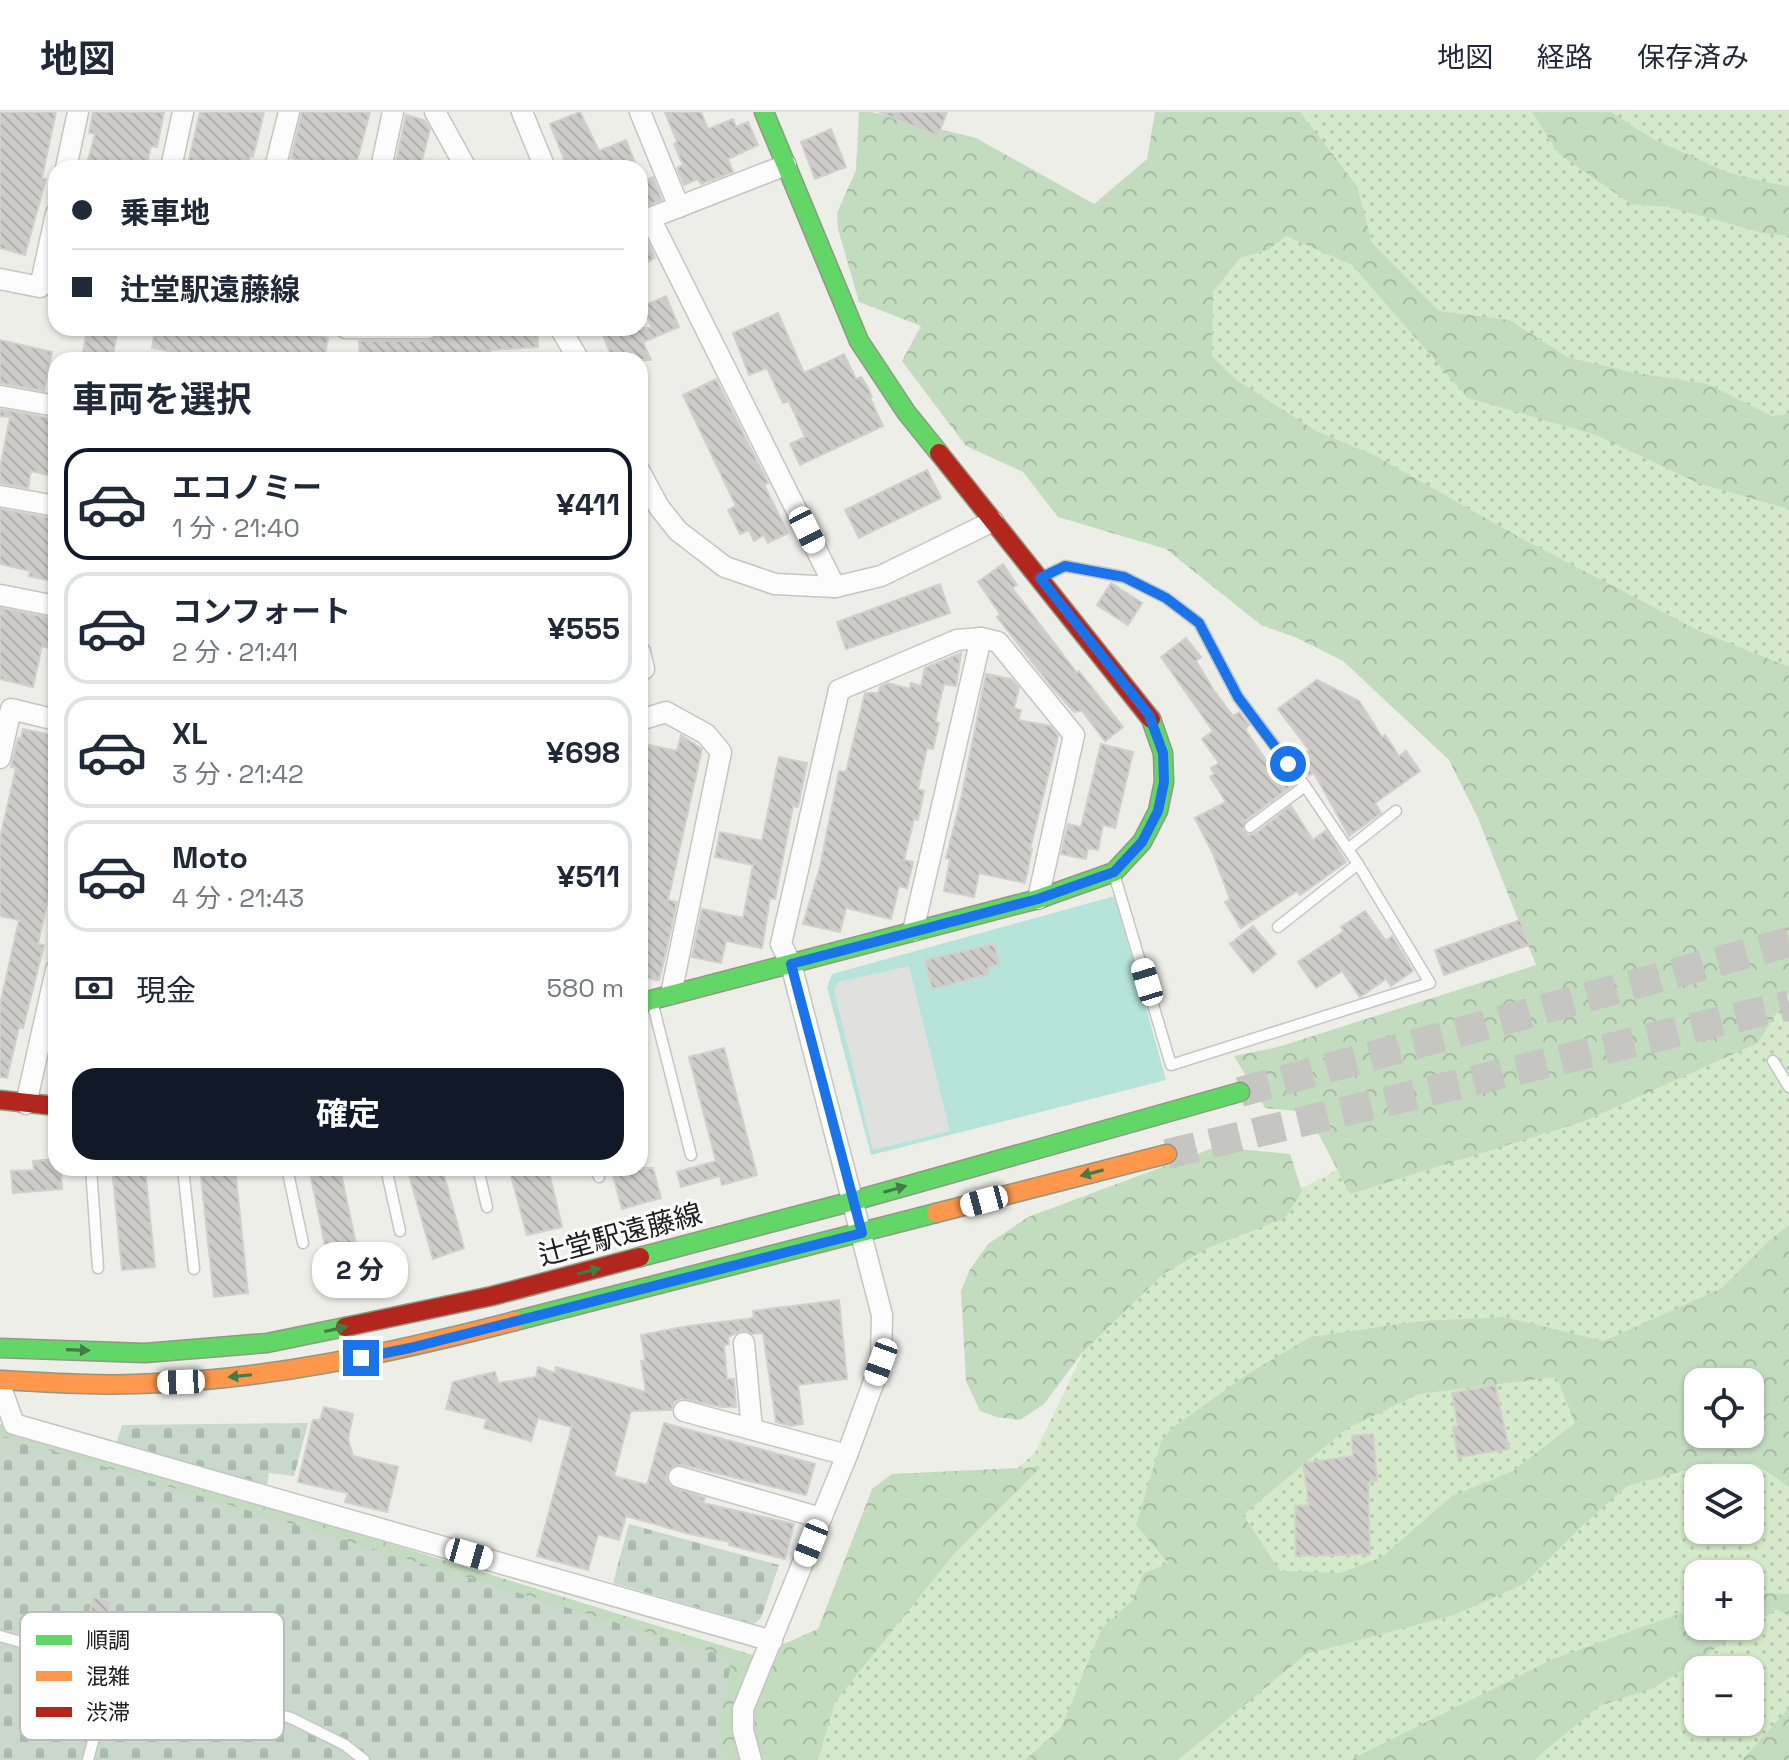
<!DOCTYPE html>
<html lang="ja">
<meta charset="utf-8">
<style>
:root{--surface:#fff;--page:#f6f6f7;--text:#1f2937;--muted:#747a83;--line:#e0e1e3;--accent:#111827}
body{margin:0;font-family:"Space Grotesk","Noto Sans JP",sans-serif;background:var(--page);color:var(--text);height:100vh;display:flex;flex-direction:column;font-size:30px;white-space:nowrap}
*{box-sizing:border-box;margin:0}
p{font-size:26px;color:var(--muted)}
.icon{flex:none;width:44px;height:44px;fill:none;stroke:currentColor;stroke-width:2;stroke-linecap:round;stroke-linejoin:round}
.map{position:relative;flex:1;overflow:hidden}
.details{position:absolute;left:48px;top:240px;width:600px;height:824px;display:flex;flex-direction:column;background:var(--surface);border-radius:24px;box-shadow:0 2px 6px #0004}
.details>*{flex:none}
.guide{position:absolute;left:48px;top:48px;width:600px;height:176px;border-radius:24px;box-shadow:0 2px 6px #0004;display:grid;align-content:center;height:176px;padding:0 24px;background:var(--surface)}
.fabs{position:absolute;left:1684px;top:1256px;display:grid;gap:16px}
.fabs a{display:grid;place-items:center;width:80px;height:80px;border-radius:16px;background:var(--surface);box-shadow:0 2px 6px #0004;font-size:40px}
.end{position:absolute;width:36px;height:36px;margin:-18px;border:10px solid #1a73e8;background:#fff;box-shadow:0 0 0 4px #fff}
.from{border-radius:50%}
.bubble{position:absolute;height:56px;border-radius:24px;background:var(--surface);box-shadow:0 2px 6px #0004;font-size:26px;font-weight:700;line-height:56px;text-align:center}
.car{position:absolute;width:24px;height:48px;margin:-24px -12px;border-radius:10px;box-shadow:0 0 6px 2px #0007;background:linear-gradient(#fff 24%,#345 0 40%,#fff 0 76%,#345 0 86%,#fff 0)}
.guide b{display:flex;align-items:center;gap:28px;height:76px;font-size:30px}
.guide b+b{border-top:2px solid var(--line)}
.guide i{width:20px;height:20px;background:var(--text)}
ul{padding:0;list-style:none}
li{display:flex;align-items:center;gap:24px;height:112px;margin:0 16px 12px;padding:0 8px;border:4px solid var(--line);border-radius:24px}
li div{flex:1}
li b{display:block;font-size:30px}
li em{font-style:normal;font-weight:700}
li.selected{border-color:var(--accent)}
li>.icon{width:72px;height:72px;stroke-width:1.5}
h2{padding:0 24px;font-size:36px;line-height:96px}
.pay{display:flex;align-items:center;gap:20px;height:88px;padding:0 24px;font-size:30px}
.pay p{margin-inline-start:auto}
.cta{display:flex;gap:16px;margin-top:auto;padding:16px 24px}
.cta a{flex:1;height:92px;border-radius:24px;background:var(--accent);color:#fff;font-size:32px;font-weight:700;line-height:92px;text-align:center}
header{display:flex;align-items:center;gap:48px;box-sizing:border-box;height:112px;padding:0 40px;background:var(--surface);border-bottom:2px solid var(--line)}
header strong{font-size:38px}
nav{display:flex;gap:44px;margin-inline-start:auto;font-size:28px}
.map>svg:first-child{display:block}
.grass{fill:url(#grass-dots);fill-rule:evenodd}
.forest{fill:url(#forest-crowns);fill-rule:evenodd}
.cemetery{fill:url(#cemetery-stones)}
.pitch{fill:#b6e4db}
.parking{fill:#e0e0de}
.building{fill:url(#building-back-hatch);stroke:#d1d0ca;stroke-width:2}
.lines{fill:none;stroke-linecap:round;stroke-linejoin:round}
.secondary-tunnel{stroke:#c5c5c1;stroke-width:30;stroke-dasharray:30 15;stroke-linecap:butt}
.lane-casing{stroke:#c5c5c3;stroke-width:13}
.street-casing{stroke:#c5c5c3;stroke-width:23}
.fast-casing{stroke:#919882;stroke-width:21}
.slow-casing{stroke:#919882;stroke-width:21}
.jam-casing{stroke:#919882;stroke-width:21}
.lane{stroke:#fcfcfc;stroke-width:10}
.street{stroke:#fcfcfc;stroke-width:20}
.fast{stroke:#63d668;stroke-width:18}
.slow{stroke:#ff974d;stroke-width:18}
.jam{stroke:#b3261e;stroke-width:18}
.oneway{fill:#427b44}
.route{stroke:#1a73e8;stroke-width:10}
.labels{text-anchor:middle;stroke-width:6;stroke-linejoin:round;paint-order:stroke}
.street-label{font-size:28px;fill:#202020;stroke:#fff}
.key{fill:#fff;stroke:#bcbcbc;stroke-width:2}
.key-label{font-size:22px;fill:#202020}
</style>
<header>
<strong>地図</strong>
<nav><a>地図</a><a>経路</a><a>保存済み</a></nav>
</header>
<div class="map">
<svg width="1789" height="1648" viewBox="0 0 1789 1648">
<defs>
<pattern id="grass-dots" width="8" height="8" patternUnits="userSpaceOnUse" patternTransform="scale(2)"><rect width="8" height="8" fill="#d4eaca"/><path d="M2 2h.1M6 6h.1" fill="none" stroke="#b6c8ad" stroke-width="1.8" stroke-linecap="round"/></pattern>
<pattern id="forest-crowns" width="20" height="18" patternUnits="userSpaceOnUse" patternTransform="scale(2)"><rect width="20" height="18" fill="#c3dcc0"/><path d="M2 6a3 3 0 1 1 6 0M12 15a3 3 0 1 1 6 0" fill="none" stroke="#a7bca5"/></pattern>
<pattern id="cemetery-stones" width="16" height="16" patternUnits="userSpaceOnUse" patternTransform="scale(2)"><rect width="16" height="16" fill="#c8d9cc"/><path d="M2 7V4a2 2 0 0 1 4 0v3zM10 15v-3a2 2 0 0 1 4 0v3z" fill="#acbaaf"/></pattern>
<pattern id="building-back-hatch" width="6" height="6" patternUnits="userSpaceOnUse" patternTransform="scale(2)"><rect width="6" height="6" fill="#cdccc9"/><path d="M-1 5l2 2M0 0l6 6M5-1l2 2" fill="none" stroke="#b0afac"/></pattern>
</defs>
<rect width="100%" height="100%" fill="#eeeee9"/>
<!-- grass -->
<path class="grass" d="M1273 0H1789V1648H772L933 1429 1035 1341 1118 1168 1363 1045 1694 960 1782 858 1438 563 1181 202ZM1698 1270H1750V1322H1698ZM1698 1366H1750V1418H1698ZM1698 1462H1750V1514H1698ZM1698 1558H1750V1610H1698Z"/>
<!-- forest -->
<g class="forest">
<path d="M859 0H871L976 26 1094 92 1147 47 1155 0H1300L1357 74 1372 131 1439 199 1510 208 1567 245 1630 260 1708 272 1772 304 1789 302V397L1698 371 1596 323 1468 286 1352 153 1286 124 1268 138 1240 146 1213 180 1212 244 1235 267 1316 319 1376 344 1519 425 1699 519 1789 555V881L1758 931 1585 1009 1350 1082 1307 1000 1265 996 1234 944 1278 935 1536 853 1477 704 1449 648 1343 549 1297 526 1261 513 1166 437 1058 405 1023 360 966 334 902 249 921 214 859 190 838 117 837 101 856 58Z"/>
<path d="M1532 0H1611L1653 27 1729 61 1789 75V124L1762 121 1669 95 1631 92 1558 41Z"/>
<path d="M1216 1035 1290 1042 1302 1079 1285 1106 1208 1136 1163 1162 1082 1241 1044 1292 1020 1308 997 1305 980 1299 966 1269 961 1179 969 1159 988 1132 1028 1105Z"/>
<path d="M1789 1113V1375L1756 1352 1714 1351 1627 1374 1583 1413 1524 1472 1454 1503 1306 1542 1178 1648H1025L1061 1616 1102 1516 1132 1489 1143 1462 1168 1451 1136 1413 1161 1330 1171 1317 1246 1263 1310 1225 1422 1209 1504 1205 1604 1229 1722 1176 1771 1127ZM1556 1265 1575 1311 1513 1359 1452 1384 1382 1445 1340 1461 1280 1459 1243 1403 1346 1317 1419 1282ZM1698 1270H1750V1322H1698Z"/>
<path d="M0 1312 756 1544 818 1517 872 1377 892 1362 1041 1355 954 1442 835 1590 818 1648H691L0 1358Z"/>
<path d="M1750 1481 1789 1482V1504L1777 1497 1654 1576 1599 1594 1534 1648H1350L1553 1547 1698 1495V1514H1750Z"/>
<path d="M1789 1596V1648H1742Z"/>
</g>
<!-- cemetery -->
<g class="cemetery">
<path d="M308 1311 294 1364 269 1361 267 1373 116 1332 122 1313Z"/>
<path d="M0 1323 732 1546 718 1620 726 1648H0Z"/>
<path d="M629 1412 779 1453 761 1506 754 1512 613 1471Z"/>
</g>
<!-- pitch -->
<path class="pitch" d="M1115 784 1166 968 871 1043 827 875 832 862Z"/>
<!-- parking -->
<path class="parking" d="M909 854 950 1019 873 1038 834 879 838 870Z"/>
<!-- building -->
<g class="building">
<path d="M0 0H56L42 66 46 67 25 143 0 136Z"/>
<path d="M93 0H164L157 35 151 34 146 56H86L95 22 89 21Z"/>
<path d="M200 0H264L253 45 250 44 247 56H187Z"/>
<path d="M302 0H370L355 56H333L291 46Z"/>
<path d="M580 0 599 39 626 28 637 56H558L566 52 550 12Z"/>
<path d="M665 0H701L708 17 733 7 736 15 748 10 758 33 728 47 733 60 701 72 698 67 684 73 677 56 683 53 674 32 677 30Z"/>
<path d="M879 0H947L938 24Z"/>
<path d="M406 3 424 8 430 17 420 56 396 50Z"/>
<path d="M831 17 846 55 815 67 801 30Z"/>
<path d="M653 65 662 88 640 96V70Z"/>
<path d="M644 122 655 146 640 154V123Z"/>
<path d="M666 184 679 215 643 230 651 248H613L600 216H652L643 194Z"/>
<path d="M778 201 804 261 844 242 856 267 861 265 867 274 872 285 870 286 883 314 800 353 790 332 805 325 789 289 783 291 767 256 749 263 733 221Z"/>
<path d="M87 216H118L112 248H82Z"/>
<path d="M155 216 210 224 211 219 249 226 250 216H315L313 223 328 226 324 248H247L231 244V248H206V246L152 236Z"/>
<path d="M466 216H537L538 235 490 238V248H360L359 229H428L438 224 467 223Z"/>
<path d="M0 228 52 240 44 279 0 271Z"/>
<path d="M716 267 768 371 764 373 788 421 768 431 764 423 754 429 749 418 740 422 728 398 736 394 683 283Z"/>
<path d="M0 297 56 307V365L31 359 28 376 0 371V356L10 305 0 304Z"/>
<path d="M927 358 941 386 859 426 845 398Z"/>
<path d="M0 397 56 407V470L29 464 30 459 0 452Z"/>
<path d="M1003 452 1017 473 1012 476 1077 561 1079 559 1123 615 1105 629 1082 599 1074 600 1051 574 997 505 1000 502 978 470Z"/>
<path d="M1111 471 1142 491 1128 513 1097 493Z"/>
<path d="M940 472 950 501 846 537 837 510Z"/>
<path d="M0 496 56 507 52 537 42 534 33 575 0 567Z"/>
<path d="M1186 526 1201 545 1196 549 1215 580 1233 604 1239 600 1249 613 1245 617 1272 657 1276 654 1279 658 1281 656 1294 672 1245 709 1243 719 1248 723 1254 722 1291 694 1313 728 1326 718 1346 750 1300 783 1297 779 1241 816 1225 790 1230 787 1213 742 1195 706 1226 690 1210 665 1214 662 1211 656 1219 651 1202 627 1213 619 1161 545Z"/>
<path d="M961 541 956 574 944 572 935 610 939 611 933 637 927 636 918 677 924 679 918 708 914 707 904 748 913 750 907 776 899 774 891 807 846 796 840 820 803 812 820 755 839 659 846 660 865 581H878L880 575 888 571 910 577 911 571 921 574 925 556Z"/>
<path d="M986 562 1011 567 1019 576 1014 596 1021 598 1018 608 1050 614 1058 624 1030 737H1032L1025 771 979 761 974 785 944 779 950 747 946 746 961 687Z"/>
<path d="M1317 568 1359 589 1382 625 1385 623 1399 644 1406 639 1420 659 1375 691 1381 701 1349 724 1314 661 1308 664 1295 647 1309 638 1278 597Z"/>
<path d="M23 617 56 624V764L53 763 38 832 44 833 23 916 19 915 7 966 0 965V893L19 808 0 804V726L16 656 11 655 12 650 18 626H21Z"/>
<path d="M681 623 702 637 668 788 677 790 666 840 659 868H656L640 864V631L677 639Z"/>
<path d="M1101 632 1133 640 1115 716 1103 713 1098 738 1088 736 1086 747 1061 742 1068 712 1081 715Z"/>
<path d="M779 645 807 651 798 695 793 694 775 787 770 786 762 836 726 829 721 851 692 845 702 797 743 806 753 753 715 745 720 720 762 729Z"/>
<path d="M1365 799 1386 829 1392 824 1413 859 1391 874 1386 867 1360 885 1342 859 1316 876 1298 850 1344 819 1341 815Z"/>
<path d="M1520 808 1529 833 1444 863 1435 838Z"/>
<path d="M1253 814 1276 842 1253 861 1230 832Z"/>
<path d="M994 832 1000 852 988 856 989 862 932 877 925 848Z"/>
<path d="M724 936 757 1063 722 1073 720 1064 681 1075 677 1060 716 1049 689 945Z"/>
<path d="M56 1047V1056H61L62 1077 13 1081 11 1059 34 1058 33 1049Z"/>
<path d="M112 1056H145L155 1155 122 1158Z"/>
<path d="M200 1056H235L248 1181 214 1185Z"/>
<path d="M309 1056H340L363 1165 333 1172Z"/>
<path d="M407 1056H442L464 1136 433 1147Z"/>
<path d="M509 1056H548L562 1115 527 1123Z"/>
<path d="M611 1056H653L661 1086 622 1097Z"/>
<path d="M839 1188 847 1267 798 1273 803 1312 790 1314 776 1310 763 1221 753 1222 742 1218 728 1225 729 1232 724 1233 727 1267H734L736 1295H721L681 1286 674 1290 671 1298 631 1299 614 1364 647 1373 664 1311 815 1352 806 1383 683 1353H675L667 1361V1369L670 1374 705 1386 703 1391 794 1412 785 1447 729 1433 730 1430 690 1422 626 1404 619 1428 598 1422 588 1458 537 1444 572 1315 538 1306 531 1329 484 1316 487 1307 446 1297 453 1270 495 1260 498 1271 536 1265 538 1255 555 1261 556 1255 646 1280 641 1249 645 1248 641 1223 688 1214 754 1206 753 1199Z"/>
<path d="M1495 1273 1509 1337 1458 1345 1453 1315 1458 1314 1452 1281Z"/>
<path d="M324 1295 353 1302 348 1327 353 1344 398 1355 387 1400 345 1390 348 1381 298 1370 313 1308H320Z"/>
<path d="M1373 1322 1377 1369 1368 1370 1370 1442 1296 1444 1295 1394 1309 1393 1303 1351 1353 1344 1352 1324Z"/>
<path d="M94 1485 111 1490 102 1525 84 1520Z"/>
</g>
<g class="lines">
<!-- secondary-tunnel -->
<g class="secondary-tunnel">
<path d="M1240 980 1789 830"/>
<path d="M1167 1042 1789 893"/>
</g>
<defs>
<g id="lane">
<path d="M1042 465 1065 454 1124 465 1166 486 1199 511 1238 585 1305 674 1358 752 1430 871 1171 953 1114 762"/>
<path d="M1250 715 1305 674"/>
<path d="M1348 737 1396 699"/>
<path d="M1278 815 1358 752"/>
<path d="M652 889 691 1043"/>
<path d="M1773 949 1789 975"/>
<path d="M91 1056 98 1156"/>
<path d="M183 1056 194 1157"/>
<path d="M287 1056 303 1131"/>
<path d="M386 1056 400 1119"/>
<path d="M478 1056 487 1095"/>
<path d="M596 1056 599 1065"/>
<path d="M0 1524 291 1606 345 1633 364 1648"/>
<path d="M88 1648 112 1556"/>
</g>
<g id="street">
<path d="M435 0 466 56"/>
<path d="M522 0 545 56"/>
<path d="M640 0 679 95"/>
<path d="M66 56 78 0"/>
<path d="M171 56 183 0"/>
<path d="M275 56 289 0"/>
<path d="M381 56 393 0"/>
<path d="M650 106 835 475"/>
<path d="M640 110 786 53"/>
<path d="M0 167 40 175 56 102"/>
<path d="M346 216H428"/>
<path d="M560 216 579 248"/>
<path d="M0 284 56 294"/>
<path d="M640 360 659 395 678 419 725 455 775 472 835 475 881 464 993 409"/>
<path d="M0 384 56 394"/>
<path d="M0 483 56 494"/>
<path d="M640 540 644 557"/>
<path d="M640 608 666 600 706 622 721 640 671 882"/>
<path d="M0 646 11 597 56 608"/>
<path d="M913 819 981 526"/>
<path d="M26 992 56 858"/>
<path d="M744 1231 752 1317"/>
<path d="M0 1273 14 1312 772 1529"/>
<path d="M684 1299 847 1343"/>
<path d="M679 1365 821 1406"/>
<path d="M751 1648 743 1618V1597L847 1343 881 1250 882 1203 791 852 781 832 839 578 957 528 981 526 998 530 1074 623 1038 787"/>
</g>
<g id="fast">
<path d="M764 0 859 229 906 300 939 341"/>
<path d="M640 891 1038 787 1114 760 1142 730 1158 699 1164 670 1163 641 1151 607"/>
<path d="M640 1145 853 1089 1240 980"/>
<path d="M515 1209 936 1101"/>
<path d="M0 1236 145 1241 267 1231 345 1215"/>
</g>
<g id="slow">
<path d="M936 1101 1167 1042"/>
<path d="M0 1268C45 1270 90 1274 135 1272 264 1269 391 1241 515 1209"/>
</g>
<g id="jam">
<path d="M939 341 1151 607"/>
<path d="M0 988 56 994"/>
<path d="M345 1215 492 1184 640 1145"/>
</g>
</defs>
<!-- lane casing -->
<use href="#lane" class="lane-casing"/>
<!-- street casing -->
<use href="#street" class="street-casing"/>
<!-- fast casing -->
<use href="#fast" class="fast-casing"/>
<!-- slow casing -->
<use href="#slow" class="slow-casing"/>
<!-- jam casing -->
<use href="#jam" class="jam-casing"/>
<!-- lane -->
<use href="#lane" class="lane"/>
<!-- street -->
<use href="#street" class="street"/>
<!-- fast -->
<use href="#fast" class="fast"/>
<!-- slow -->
<use href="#slow" class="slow"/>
<!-- jam -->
<use href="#jam" class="jam"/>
</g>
<!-- one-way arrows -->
<defs><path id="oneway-solid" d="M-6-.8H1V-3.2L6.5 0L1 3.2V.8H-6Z" transform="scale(2)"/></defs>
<g class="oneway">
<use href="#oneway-solid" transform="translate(1092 1061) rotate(165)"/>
<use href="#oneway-solid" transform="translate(895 1077) rotate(-16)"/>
<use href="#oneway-solid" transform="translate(589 1159) rotate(-15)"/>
<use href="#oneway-solid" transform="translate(336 1217) rotate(-12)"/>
<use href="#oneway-solid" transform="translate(78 1238) rotate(2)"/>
<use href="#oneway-solid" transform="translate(240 1264) rotate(174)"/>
</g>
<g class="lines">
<!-- route -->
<path class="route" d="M361 1246 410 1236 862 1121 791 852 1038 787 1114 760 1142 730 1158 699 1164 670 1163 641 1149 603 1040 466 1065 454 1124 465 1166 486 1199 511 1238 585 1288 652"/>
</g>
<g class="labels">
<!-- street labels -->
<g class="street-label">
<text transform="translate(620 1122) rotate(-15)" y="10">辻堂駅遠藤線</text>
</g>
</g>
<!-- legend -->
<rect x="20" y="1500" width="264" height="128" rx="12" class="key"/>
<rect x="36" y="1523" width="36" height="10" fill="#63d668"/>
<rect x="36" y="1559" width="36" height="10" fill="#ff974d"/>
<rect x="36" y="1595" width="36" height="10" fill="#b3261e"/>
<g class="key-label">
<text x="86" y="1536">順調</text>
<text x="86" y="1572">混雑</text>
<text x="86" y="1608">渋滞</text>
</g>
</svg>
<div class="fabs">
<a><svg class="icon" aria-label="locate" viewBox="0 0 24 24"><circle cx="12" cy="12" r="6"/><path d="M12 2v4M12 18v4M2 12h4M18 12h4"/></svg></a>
<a><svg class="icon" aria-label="layers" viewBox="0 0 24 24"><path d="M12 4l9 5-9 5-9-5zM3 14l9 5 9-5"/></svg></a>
<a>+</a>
<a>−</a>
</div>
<i class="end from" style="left:1288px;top:652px"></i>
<i class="end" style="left:361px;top:1246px"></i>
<div class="bubble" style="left:312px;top:1130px;width:96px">2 分</div>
<i class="car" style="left:807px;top:418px;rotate:153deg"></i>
<i class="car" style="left:1147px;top:870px;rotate:343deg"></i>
<i class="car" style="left:984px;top:1089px;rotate:255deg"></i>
<i class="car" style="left:881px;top:1250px;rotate:200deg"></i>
<i class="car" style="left:181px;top:1270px;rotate:268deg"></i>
<i class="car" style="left:811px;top:1431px;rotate:202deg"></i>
<i class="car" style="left:469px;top:1442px;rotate:106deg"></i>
<div class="guide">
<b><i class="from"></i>乗車地</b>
<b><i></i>辻堂駅遠藤線</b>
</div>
<section class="details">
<h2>車両を選択</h2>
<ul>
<li class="selected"><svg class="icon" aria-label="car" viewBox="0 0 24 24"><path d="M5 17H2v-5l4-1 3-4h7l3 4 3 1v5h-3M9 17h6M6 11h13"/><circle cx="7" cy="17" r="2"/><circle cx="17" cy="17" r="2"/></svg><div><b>エコノミー</b><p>1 分 · 21:40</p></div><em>¥411</em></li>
<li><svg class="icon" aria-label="car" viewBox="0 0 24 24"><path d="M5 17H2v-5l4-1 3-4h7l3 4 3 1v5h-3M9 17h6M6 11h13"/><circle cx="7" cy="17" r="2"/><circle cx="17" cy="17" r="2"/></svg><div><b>コンフォート</b><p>2 分 · 21:41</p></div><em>¥555</em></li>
<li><svg class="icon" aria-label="car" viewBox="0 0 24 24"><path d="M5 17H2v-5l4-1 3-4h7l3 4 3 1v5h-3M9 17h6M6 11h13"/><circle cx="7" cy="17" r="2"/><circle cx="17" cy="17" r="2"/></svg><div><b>XL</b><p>3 分 · 21:42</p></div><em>¥698</em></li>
<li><svg class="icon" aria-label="car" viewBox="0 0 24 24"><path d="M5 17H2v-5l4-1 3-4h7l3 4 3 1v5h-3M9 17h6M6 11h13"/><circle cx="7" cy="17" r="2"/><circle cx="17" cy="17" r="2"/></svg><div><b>Moto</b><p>4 分 · 21:43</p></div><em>¥511</em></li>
</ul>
<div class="pay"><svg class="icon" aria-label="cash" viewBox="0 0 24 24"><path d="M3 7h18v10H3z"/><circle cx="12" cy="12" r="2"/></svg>現金<p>580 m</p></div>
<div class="cta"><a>確定</a></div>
</section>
</div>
